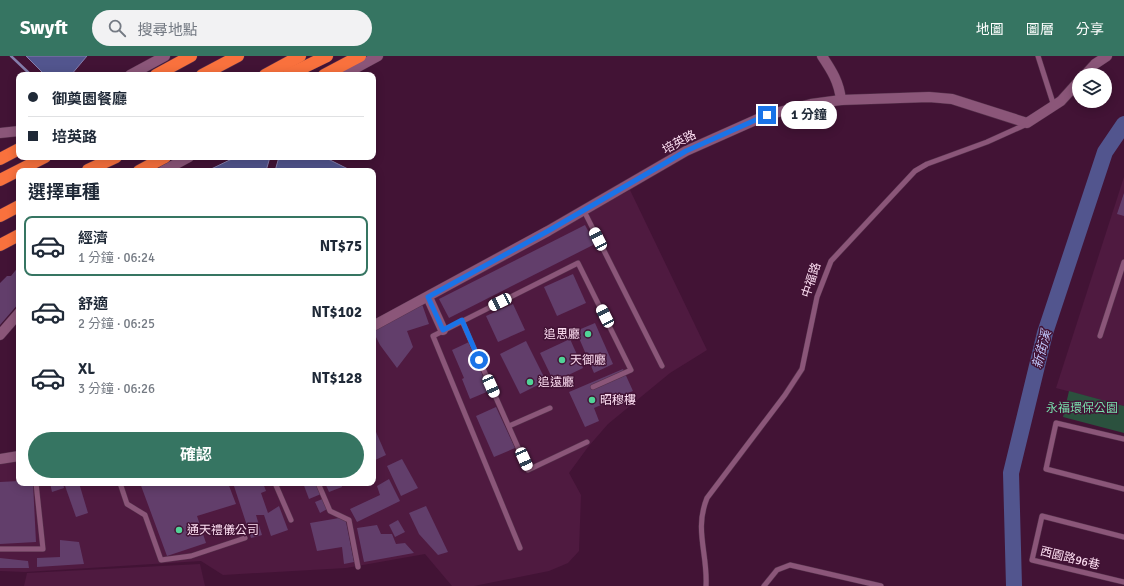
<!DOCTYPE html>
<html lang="zh-TW">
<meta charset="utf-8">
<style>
:root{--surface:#fff;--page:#f2f2f3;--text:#1f2937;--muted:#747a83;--line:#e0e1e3;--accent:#367562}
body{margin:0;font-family:Signika,"Noto Sans TC",sans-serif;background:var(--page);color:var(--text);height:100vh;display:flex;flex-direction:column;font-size:15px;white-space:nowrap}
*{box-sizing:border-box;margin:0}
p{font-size:13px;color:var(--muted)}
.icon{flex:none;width:22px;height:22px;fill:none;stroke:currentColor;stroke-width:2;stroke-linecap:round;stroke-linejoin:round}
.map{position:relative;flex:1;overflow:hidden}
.sheet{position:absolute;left:16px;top:112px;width:360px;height:318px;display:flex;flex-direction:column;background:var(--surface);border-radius:8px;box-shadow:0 2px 10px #0003}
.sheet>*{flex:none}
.top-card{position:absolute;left:16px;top:16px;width:360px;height:88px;border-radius:8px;box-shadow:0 2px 10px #0003;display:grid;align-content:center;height:88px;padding:0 12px;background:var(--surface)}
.controls{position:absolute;left:1072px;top:12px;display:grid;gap:8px}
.controls a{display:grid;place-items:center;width:40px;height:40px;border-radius:50%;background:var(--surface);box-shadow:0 2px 10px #0003;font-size:20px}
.end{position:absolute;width:18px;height:18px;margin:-9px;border:5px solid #1a73e8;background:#fff;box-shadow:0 0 0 2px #fff}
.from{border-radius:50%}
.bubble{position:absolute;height:28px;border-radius:14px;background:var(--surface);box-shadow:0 2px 10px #0003;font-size:13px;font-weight:700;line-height:28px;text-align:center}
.car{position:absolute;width:12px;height:24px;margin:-12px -6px;border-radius:5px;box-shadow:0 0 3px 1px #0007;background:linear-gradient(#fff 24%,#345 0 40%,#fff 0 76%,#345 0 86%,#fff 0)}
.top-card b{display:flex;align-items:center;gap:14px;height:38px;font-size:15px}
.top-card b+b{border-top:1px solid var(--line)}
.top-card i{width:10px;height:10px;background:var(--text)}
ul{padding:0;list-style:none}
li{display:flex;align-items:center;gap:12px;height:60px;margin:0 8px 6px;padding:0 4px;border:2px solid transparent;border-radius:8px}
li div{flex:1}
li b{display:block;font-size:15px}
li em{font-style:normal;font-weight:700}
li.current{border-color:var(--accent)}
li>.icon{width:36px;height:36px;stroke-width:1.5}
h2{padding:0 12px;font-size:18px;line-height:48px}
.button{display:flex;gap:8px;margin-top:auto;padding:8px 12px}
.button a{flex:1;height:46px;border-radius:24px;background:var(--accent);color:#fff;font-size:16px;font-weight:700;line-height:46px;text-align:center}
header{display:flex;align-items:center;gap:24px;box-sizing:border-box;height:56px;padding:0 20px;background:var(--accent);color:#fff}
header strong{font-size:19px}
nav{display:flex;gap:22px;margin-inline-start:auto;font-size:14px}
.search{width:280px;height:36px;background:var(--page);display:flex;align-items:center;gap:10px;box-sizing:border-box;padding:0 14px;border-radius:22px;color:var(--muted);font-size:15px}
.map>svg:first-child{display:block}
.built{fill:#4f1a40}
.green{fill:#2b513e}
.water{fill:#52558e;stroke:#857eac}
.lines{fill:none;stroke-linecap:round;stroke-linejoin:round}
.stream{stroke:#857eac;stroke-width:2.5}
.river{stroke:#52558e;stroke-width:16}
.building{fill:#623e6b}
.lane-casing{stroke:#55314b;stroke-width:6}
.street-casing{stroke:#55314b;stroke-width:11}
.highway-casing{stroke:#55314b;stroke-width:13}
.lane{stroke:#8b5679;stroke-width:5}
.street{stroke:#8b5679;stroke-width:10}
.highway{stroke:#f9713d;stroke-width:12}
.route{stroke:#1a73e8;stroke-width:5}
.poi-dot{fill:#51d397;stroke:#421335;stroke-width:1.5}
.labels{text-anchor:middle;stroke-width:3;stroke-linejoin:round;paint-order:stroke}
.street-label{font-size:12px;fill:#fddef2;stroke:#421335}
.poi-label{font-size:12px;fill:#fddef2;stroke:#421335;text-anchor:start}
.park-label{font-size:12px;fill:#78deab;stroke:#421335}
.water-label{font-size:13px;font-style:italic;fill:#c0c6fa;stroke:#421335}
</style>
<header>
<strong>Swyft</strong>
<div class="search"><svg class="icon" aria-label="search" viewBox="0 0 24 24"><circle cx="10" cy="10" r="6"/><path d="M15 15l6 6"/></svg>搜尋地點</div>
<nav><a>地圖</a><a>圖層</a><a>分享</a></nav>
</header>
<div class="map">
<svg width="1124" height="530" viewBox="0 0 1124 530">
<rect width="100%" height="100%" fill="#421335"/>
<!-- built -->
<g class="built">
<path d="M1124 121V350L1056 332Z"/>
<path d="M630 134 707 294 670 317 608 368 588 391 569 417 581 439 579 495 568 507 549 515 474 530H452L425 498 346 512 223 519 201 505 25 516 0 515V408L19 405V427H373V273Z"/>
<path d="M200 508 205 530H24L27 517Z"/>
</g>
<!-- green -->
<path class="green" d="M1069 335 1124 350V377L1063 361Z"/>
<!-- water -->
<g class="water">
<path d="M26 0H87L71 19H45Z"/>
<path d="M236 101H270L266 115H207Z"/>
<path d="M279 101H324L352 115H275Z"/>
</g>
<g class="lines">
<!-- stream -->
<path class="stream" d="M11 0 31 19"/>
<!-- river -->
<path class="river" d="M1014 530 1011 417 1045 277 1105 96 1124 68"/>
</g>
<!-- building -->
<g class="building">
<path d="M1124 137V160L1117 158Z"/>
<path d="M585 169 595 188 449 262 439 243Z"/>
<path d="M19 210V247L0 269V227L7 220H11Z"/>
<path d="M573 218 586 247 557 260 544 231Z"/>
<path d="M422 248 429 268 407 275 413 291 397 312 380 289 373 275Z"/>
<path d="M513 248 525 274 498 286 486 260Z"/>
<path d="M595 267 613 308 594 317 576 275Z"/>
<path d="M570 283 583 312 554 326 540 297Z"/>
<path d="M526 285 546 325 520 338 500 298Z"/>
<path d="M469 286 489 335 470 343 462 323 464 322 452 294Z"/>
<path d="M623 313 633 335 594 352 599 365 585 371 569 336Z"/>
<path d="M496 351 515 392 494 401 476 360Z"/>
<path d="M373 369 386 399 373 405Z"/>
<path d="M402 403 418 432 401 440 387 410Z"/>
<path d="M389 423 400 445 357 466 350 453 380 439 377 430Z"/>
<path d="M19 425V427H33L36 486 0 488V426Z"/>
<path d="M50 427H63L64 432 52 436Z"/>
<path d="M64 427H79L88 457 76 461Z"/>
<path d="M140 427H228L236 448 197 460 206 487 167 500Z"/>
<path d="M233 427H263L266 435 261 437 268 457 279 450 288 474 271 480 264 459H256L262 479 251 482Z"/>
<path d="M303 427H317L321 438 309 443Z"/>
<path d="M325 427H341L342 431 329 436Z"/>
<path d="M325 442 329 452 320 457 315 446Z"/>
<path d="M426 450 448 496 438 499 419 478 409 457Z"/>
<path d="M345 461 354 506 344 508 342 491 317 495 310 467Z"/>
<path d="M398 464 405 476 395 481 389 469Z"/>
<path d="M377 469 381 478H392L396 488 405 487 414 497 364 506 357 472Z"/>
<path d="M60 484 79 486 84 508 37 511V502L60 501Z"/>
<path d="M0 502 28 505 29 512H0Z"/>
</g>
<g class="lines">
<defs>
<g id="lane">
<path d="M1038 0 1054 50"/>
<path d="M584 155 662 310"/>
<path d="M462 265 528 414 587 386"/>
<path d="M1100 280 1124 206"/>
<path d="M509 370 550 352"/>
<path d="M1124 383 1056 367 1046 413 1124 433"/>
<path d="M120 427 127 448 145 459 161 504 191 500 245 482"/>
<path d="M275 427 291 464"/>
<path d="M318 427 330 455 349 464 358 511"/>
<path d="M1124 481 1042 460 1032 504 1124 526"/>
<path d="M520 492 433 280 578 207 631 314 593 331"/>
<path d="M0 493H43L36 427"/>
<path d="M706 530C708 498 694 474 707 442L785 339 802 313 817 241 831 205 915 115 927 108 987 86 1027 68"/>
<path d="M764 530 777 514 790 509 881 530"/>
</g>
<g id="street">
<path d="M822 0C832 15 839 26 841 44"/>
<path d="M130 19 165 0"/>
<path d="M343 19 378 0"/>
<path d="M1085 19 1095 8 1107 0"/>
<path d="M0 77 19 75"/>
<path d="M163 115 189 101"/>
<path d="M428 241 443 274"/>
<path d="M373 270 548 175 686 95 767 59 811 48 841 44 929 41 952 43 1027 67 1061 45 1079 25"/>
<path d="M0 279 19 257"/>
<path d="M0 403 19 400"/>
</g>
<g id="highway">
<path d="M156 19 191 0"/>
<path d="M202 19 238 0"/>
<path d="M265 19 300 0"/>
<path d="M288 19 327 0"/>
<path d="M324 19 360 0"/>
<path d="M0 103 19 93"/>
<path d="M88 114 116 101"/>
<path d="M139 115 165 101"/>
<path d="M0 124 45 101"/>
<path d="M0 160 19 150"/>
<path d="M0 189 19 179"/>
</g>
</defs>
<!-- lane casing -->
<use href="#lane" class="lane-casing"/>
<!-- street casing -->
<use href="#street" class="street-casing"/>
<!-- highway casing -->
<use href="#highway" class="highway-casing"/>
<!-- lane -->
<use href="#lane" class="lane"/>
<!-- street -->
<use href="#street" class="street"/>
<!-- highway -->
<use href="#highway" class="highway"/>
</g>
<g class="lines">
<!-- route -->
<path class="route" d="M479 304 462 264 443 274 428 241 548 175 686 95 767 59"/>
</g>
<!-- markers -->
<g class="poi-dot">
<circle cx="588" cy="278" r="4"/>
<circle cx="562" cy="304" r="4"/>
<circle cx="530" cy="326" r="4"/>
<circle cx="592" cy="344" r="4"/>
<circle cx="179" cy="474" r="4"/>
</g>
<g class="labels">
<!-- street labels -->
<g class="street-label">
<text transform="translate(679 86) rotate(-28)" y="4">培英路</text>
<text transform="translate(811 224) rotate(-72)" y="4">中福路</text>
<text transform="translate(1070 502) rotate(14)" y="4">西園路96巷</text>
</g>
<!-- poi labels -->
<g class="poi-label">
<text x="580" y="282" text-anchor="end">追思廳</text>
<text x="570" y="308">天御廳</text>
<text x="538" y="330">追遠廳</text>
<text x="600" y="348">昭穆樓</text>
<text x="187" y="478">通天禮儀公司</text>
</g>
<!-- park labels -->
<g class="park-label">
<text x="1082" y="356">永福環保公園</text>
</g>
<!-- water labels -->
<g class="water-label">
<text transform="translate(1041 293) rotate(-75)" y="5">新街溪</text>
</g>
</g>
</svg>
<div class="controls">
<a><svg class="icon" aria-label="layers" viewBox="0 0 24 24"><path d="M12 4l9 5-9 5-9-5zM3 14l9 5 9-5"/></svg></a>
</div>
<i class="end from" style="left:479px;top:304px"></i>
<i class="end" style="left:767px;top:59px"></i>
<div class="bubble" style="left:781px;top:45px;width:56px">1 分鐘</div>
<i class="car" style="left:598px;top:183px;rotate:333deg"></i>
<i class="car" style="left:500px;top:246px;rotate:244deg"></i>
<i class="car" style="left:605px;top:260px;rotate:333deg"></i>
<i class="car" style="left:491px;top:330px;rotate:156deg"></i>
<i class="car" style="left:524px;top:403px;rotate:156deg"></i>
<div class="top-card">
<b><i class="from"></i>御奠園餐廳</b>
<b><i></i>培英路</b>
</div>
<section class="sheet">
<h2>選擇車種</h2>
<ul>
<li class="current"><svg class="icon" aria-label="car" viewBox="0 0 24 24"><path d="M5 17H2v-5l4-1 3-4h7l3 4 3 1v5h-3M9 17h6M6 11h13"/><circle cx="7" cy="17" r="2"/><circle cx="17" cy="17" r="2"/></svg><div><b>經濟</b><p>1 分鐘 · 06:24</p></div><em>NT$75</em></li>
<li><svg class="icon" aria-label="car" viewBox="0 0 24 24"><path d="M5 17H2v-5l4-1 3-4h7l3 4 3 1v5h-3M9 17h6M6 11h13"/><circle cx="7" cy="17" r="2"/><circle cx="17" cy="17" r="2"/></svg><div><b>舒適</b><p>2 分鐘 · 06:25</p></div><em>NT$102</em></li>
<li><svg class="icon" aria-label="car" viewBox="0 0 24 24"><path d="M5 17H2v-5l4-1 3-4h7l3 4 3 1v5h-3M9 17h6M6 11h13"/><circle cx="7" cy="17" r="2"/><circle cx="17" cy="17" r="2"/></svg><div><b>XL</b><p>3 分鐘 · 06:26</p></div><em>NT$128</em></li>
</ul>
<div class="button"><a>確認</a></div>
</section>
</div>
